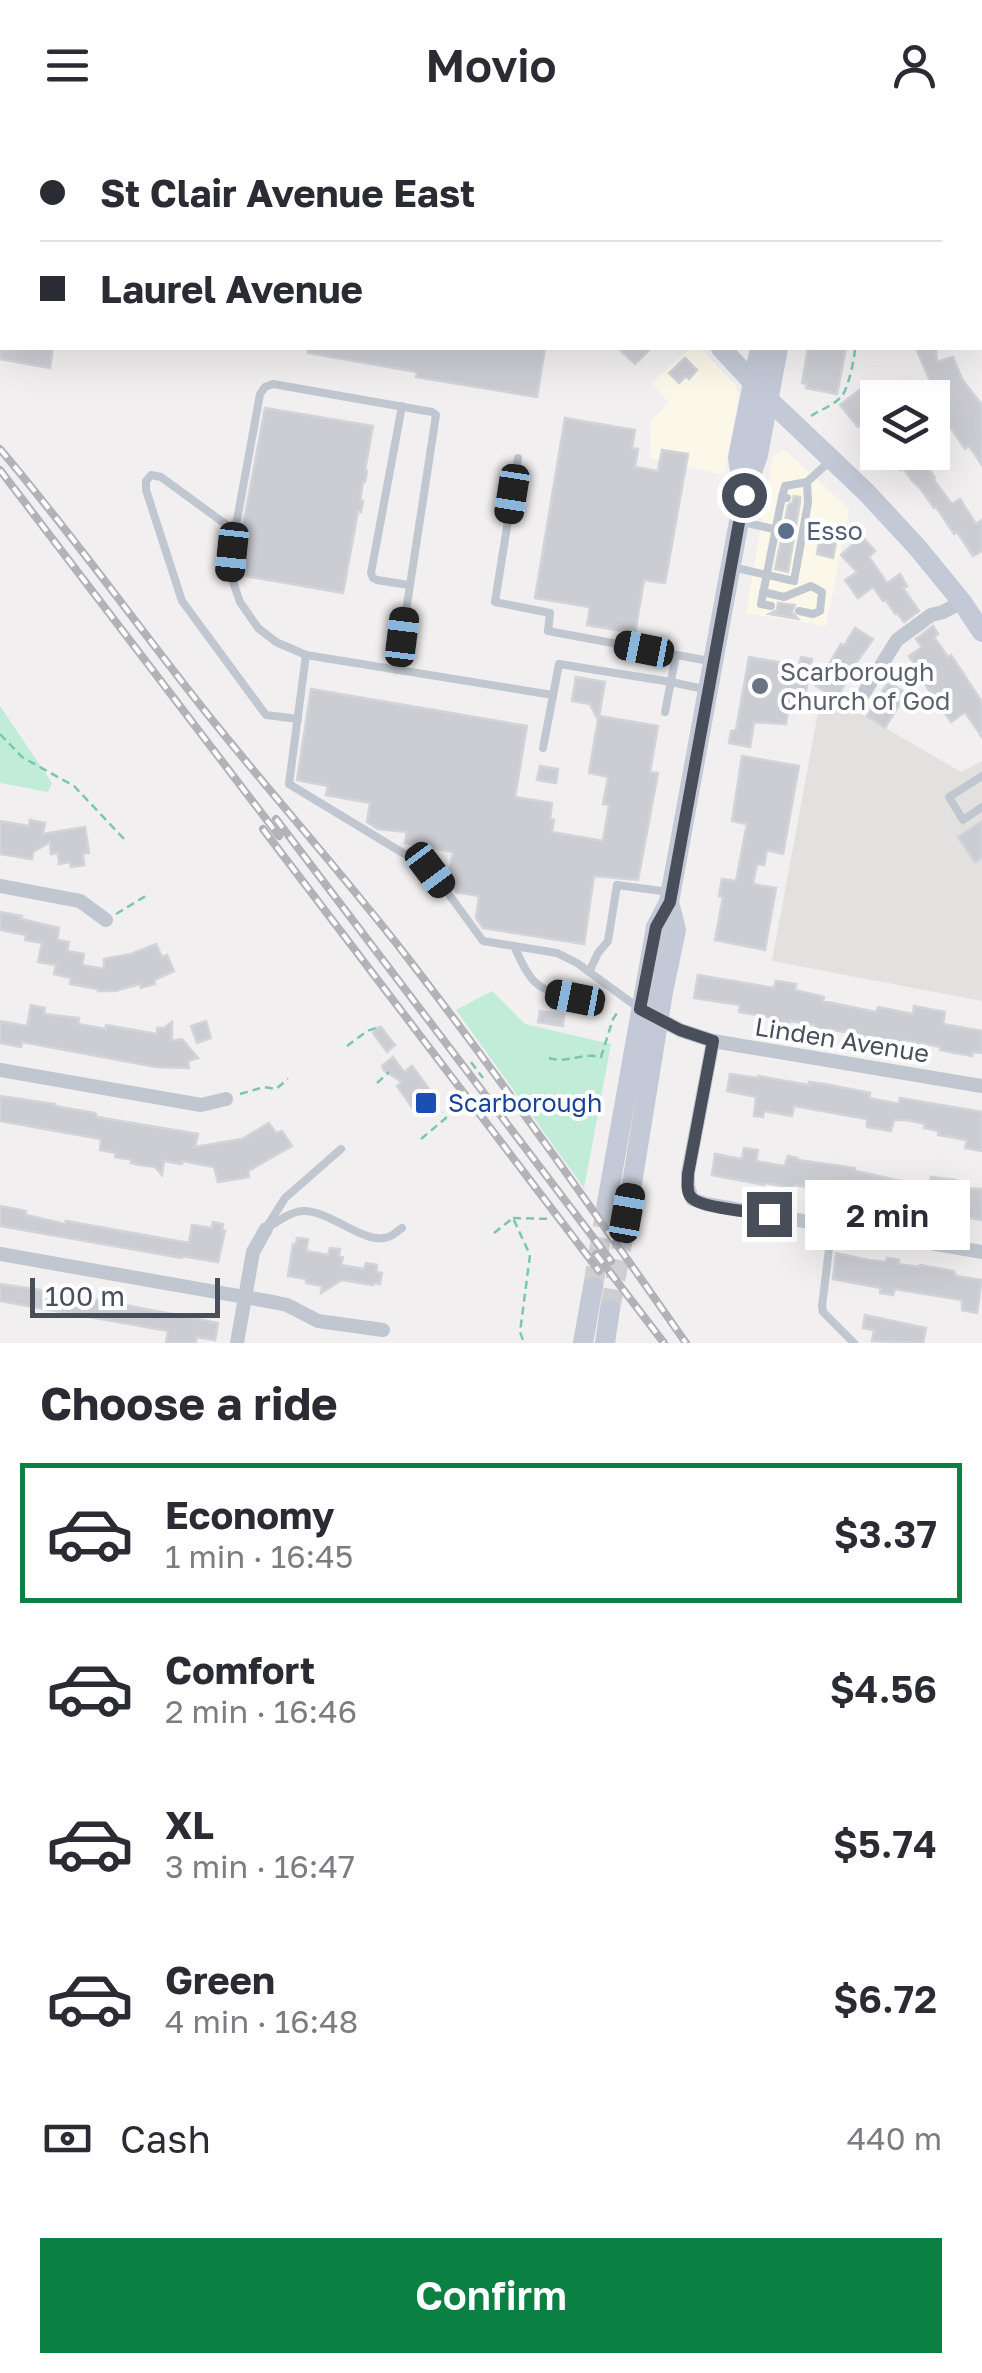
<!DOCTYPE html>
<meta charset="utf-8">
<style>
:root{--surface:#fff;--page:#f7f7f7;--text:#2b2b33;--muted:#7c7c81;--line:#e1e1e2;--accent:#0b8043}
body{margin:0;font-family:"Golos Text",sans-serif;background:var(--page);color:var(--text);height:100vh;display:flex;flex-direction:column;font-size:38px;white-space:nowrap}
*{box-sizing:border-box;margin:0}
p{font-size:32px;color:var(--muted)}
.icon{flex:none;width:55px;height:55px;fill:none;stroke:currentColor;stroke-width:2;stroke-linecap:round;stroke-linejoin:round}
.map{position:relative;height:1213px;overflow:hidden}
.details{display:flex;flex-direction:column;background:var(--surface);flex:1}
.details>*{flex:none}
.top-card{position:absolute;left:0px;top:0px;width:982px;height:220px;box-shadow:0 10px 40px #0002;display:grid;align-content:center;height:220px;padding:0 40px;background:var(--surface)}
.fabs{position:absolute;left:860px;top:250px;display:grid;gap:20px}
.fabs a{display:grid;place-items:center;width:90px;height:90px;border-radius:0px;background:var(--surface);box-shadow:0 10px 40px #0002;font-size:50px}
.scale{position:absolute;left:30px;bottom:25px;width:190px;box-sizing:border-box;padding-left:10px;border:5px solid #484f5b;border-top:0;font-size:28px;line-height:35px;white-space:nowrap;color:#484f5b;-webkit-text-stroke:8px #fff;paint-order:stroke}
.end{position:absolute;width:45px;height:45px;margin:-22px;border:12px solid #484f5b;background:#fff;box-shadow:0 0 0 5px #fff}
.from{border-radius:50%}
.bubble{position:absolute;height:70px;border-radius:0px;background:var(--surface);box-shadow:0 10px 40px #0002;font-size:32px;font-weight:600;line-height:70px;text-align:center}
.car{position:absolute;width:30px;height:60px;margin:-30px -15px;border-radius:12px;box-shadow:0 0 8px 2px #0007;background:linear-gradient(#222 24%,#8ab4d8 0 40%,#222 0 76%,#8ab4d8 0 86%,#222 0)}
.top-card b{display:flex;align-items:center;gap:35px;height:95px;font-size:38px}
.top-card b+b{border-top:2px solid var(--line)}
.top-card i{width:25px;height:25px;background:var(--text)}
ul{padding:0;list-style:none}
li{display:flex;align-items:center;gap:30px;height:140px;margin:0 20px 15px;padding:0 20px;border:5px solid transparent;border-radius:0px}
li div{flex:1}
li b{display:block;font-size:38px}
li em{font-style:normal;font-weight:600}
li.selected{border-color:var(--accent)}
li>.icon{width:90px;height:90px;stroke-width:1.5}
h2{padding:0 40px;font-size:45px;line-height:120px}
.pay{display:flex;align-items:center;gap:25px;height:110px;padding:0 40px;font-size:38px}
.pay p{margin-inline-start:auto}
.primary-button{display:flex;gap:20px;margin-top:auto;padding:20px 40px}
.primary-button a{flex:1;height:115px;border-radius:0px;background:var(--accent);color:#fff;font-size:40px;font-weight:600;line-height:115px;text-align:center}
header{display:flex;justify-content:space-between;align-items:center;height:130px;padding:0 40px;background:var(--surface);font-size:45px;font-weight:600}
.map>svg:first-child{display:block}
.commercial{fill:#fbf8ea}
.education{fill:#e2e1e0}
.green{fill:#c1ecd8}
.building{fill:#cccdd3;stroke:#d3d4da;stroke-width:2.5}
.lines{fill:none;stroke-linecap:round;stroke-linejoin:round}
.secondary-tunnel{stroke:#cfcfd1;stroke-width:20;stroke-dasharray:20 10;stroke-linecap:butt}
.path{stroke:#7bc7ad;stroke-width:2.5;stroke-dasharray:8 5;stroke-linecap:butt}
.service{stroke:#c1c7d0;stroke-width:8}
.minor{stroke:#c1c7d0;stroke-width:14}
.secondary{stroke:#c3c9d6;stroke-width:20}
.rail-casing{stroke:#b2b3b9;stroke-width:8}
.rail{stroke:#fff;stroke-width:4;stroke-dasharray:11;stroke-linecap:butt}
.route{stroke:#484f5b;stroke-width:12}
.service-dot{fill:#5c6f8a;stroke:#fff;stroke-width:4}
.worship-dot{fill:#6b7280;stroke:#fff;stroke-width:4}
.transit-dot{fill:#1a4fb4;stroke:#fff;stroke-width:4}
.labels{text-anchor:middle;stroke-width:8;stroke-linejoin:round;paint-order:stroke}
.service-label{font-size:25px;fill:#4e5e75;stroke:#fff;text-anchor:start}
.worship-label{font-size:25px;fill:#5b616d;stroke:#fff;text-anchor:start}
.street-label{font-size:25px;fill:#484f5b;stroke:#fff}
.transit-label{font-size:25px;fill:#164399;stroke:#fff;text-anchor:start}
</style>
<header><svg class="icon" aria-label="menu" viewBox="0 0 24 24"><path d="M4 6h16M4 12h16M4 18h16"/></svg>Movio<svg class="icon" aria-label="person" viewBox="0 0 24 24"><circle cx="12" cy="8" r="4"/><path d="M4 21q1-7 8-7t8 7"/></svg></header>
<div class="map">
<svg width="982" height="1213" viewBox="0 0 982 1213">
<rect width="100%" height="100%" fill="#f1efef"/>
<!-- commercial -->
<g class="commercial">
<path d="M690 218H700L735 254 739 264 724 345 651 328 650 291 669 273 652 253Z"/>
<path d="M785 320 849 379 826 496 746 483 773 325Z"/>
</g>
<!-- education -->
<path class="education" d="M822 561 961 642 982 631V871L772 831Z"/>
<!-- green -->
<g class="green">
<path d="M834 0H982V53L980 52V2H836Z"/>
<path d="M0 576 52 653 48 662 0 653Z"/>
<path d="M492 861 525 894 611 914 584 1058 456 880Z"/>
</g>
<!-- building -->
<g class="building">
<path d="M0 218H53L50 238 0 229Z"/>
<path d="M308 218H545L537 267 416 247 417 242 308 223Z"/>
<path d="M618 218H651L635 234Z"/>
<path d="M808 218H846L837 264 806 258 807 254 802 253Z"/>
<path d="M916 218H936L937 232 953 227 962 249 982 275V335L969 316 965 319 946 291 949 289 945 283 949 280 930 251Z"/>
<path d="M685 228 697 240 689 249 686 246 679 253 669 243Z"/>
<path d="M867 254 878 268V316L868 303 866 304 860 295 858 297 840 275Z"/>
<path d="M265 278 373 296 365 340 367 341 365 352H363L360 370 363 371 361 382 358 381 343 463 239 445 242 402Z"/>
<path d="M565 288 635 300 632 318 638 319 635 337 658 341 662 320 688 324 665 453 644 450 635 503 587 495 590 477 535 468Z"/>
<path d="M887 322H913L924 338 927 336 935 348 933 349 952 374 960 369 976 394 982 390V421L973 426 957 402 954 404 936 377 934 378 920 358 913 352 903 338 901 340Z"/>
<path d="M794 366 800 367V372L788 442 775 439 782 406 785 401 784 396 788 375 793 372Z"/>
<path d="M822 394 839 397 833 428 817 424Z"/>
<path d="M862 406 875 421 869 427 887 453 900 444 907 456 903 458 919 481 904 492 897 483 895 484 886 470 883 471 873 457 858 468 845 450 857 442 841 425Z"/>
<path d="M778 473 795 475 792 482 798 489 769 484 777 480Z"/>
<path d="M933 496 938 504 934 507 948 527 951 525 982 572V607L965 582 951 592 920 547 922 545 909 526 922 517 916 509Z"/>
<path d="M855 498 873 509 852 539 853 540 837 568 816 556 841 514 844 516Z"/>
<path d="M749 527 799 536 801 527 812 529 804 571 790 569 786 594 754 592 750 617 729 613 731 601 736 600Z"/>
<path d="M576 547 605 552 599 586 658 596 650 642 658 643 638 750 594 746 584 814 483 798 476 788 479 766 456 762 448 751 453 722 405 713 407 702 378 699 367 692 370 673 326 665 328 656 297 650 311 559 527 596 515 667 552 673 550 689 554 690 552 702 603 711 609 675 603 674 608 647 589 643 598 590 590 574 572 571Z"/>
<path d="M888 552 906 563 885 598 867 586Z"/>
<path d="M742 626 799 636 783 724 767 720 764 735 757 734 753 754 776 758 765 820 715 810 723 767 719 766 722 749 736 751 747 694 732 691Z"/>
<path d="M540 636 558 639 556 653 537 650Z"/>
<path d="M30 690 45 693 43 704 85 697 89 723H83L84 735 71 737 70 732 59 734 58 723 51 724 50 712 33 722 32 729 0 724V691L29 696Z"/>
<path d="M982 691V728L975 732 958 707Z"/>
<path d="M0 782 22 786 21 789 59 798 57 810 69 812 67 821 84 824 82 835 104 839V829L131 824 156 814 162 827 167 825 174 841 154 850 155 854 141 858 140 854 115 861H98V859L70 854 71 848 54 844 56 835 38 832 42 813 25 810 26 805 0 800Z"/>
<path d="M698 845 774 858 776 851 796 854 795 860 824 867 823 871 876 882 878 877 913 884 914 876 945 882 943 894 982 901V923L973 922 972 926 940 920 941 917 903 910V913L828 899V902L814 900 815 895 790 891 789 896 774 894V888L739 882 740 875 694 868Z"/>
<path d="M31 875 45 878 44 884 79 888 78 894 106 899V895L157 904V898H164L172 892V911L182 909 198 928 188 931 189 938 156 937 22 912 21 917 0 913V891L27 896Z"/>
<path d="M540 881 564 885 563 896 538 892Z"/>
<path d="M206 891 211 908 197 913 191 896Z"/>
<path d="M381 897 395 915 387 922 373 903 376 898Z"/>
<path d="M393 927 404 942 412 936 438 971 418 986 397 956 402 952 384 941 382 936Z"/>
<path d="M730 944 758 948V946L809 955V952L825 954 870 963 869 968 899 974 900 968 982 982V1021L965 1018 967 1010 938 1005 939 1001 924 998 925 994 906 990H894L891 1001 867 997V989L794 976 792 986 764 981 763 987 754 986 756 967 727 961Z"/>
<path d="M0 966 55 974V976L95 983 97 987 198 1004 195 1017 242 1009 269 993 276 1003 282 1001 292 1016 248 1041 249 1047 218 1052 214 1037 182 1031V1034L164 1031 162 1045 155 1037 140 1035 131 1033 132 1030 115 1027 116 1023 100 1020 101 1009 0 991Z"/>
<path d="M744 1018 758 1020 756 1031 784 1036 788 1026 798 1028V1030L855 1038V1041L929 1057 931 1047 956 1050 955 1058 982 1059V1090L862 1070V1074L851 1072 852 1070 824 1065V1061L795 1055 793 1058 765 1053 764 1055 712 1045 715 1024 742 1029Z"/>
<path d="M0 1076 26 1081V1085L65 1094 66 1091 189 1113 192 1095 212 1098 213 1092 223 1094 222 1100 225 1101 218 1132 182 1126V1128L0 1096Z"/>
<path d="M297 1108 308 1109 306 1121 328 1125 330 1118 340 1119 339 1126 343 1127 341 1135 364 1139 366 1133 377 1135 376 1142 382 1143 380 1154 374 1153 373 1155 342 1150 321 1163 322 1156 306 1153V1149L288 1146 293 1114H296Z"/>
<path d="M836 1123 868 1130 886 1132 887 1128 899 1130 898 1134 919 1137 920 1135 954 1141 956 1146 982 1150 977 1183 962 1180V1170L895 1159 893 1165 880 1163 881 1158 833 1149Z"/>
<path d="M0 1154 74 1165 218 1193 215 1210 196 1207V1213H166L168 1201 0 1171Z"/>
<path d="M865 1185 926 1198 923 1213 872 1211 874 1200 863 1198Z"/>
</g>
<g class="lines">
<!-- secondary-tunnel -->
<g class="secondary-tunnel">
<path d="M593 1157 605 1084"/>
<path d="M610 1179 623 1109"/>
</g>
<!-- path -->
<g class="path">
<path d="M833 2 845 0"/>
<path d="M811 286C820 280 834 275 841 267 848 261 855 226 855 218"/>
<path d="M0 604 22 627 74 656 125 710"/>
<path d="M116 784 149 764"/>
<path d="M347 916 367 901 376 898"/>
<path d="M549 928C567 934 583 922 601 927L613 889 619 880"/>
<path d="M471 932 483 948"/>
<path d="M377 953 389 942"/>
<path d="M240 964 264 957 276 959 288 949"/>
<path d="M435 972 439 977"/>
<path d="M421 1009 446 988 443 982"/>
<path d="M513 1088 552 1089"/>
<path d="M494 1103 513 1088 530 1125 520 1202 524 1213"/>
</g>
<!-- service -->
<g class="service">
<path d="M402 276 371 443 373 448 377 450 409 455"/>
<path d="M518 328 495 472 550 483 548 501 709 531"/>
<path d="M782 367 785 356 807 352"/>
<path d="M743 392 778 400"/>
<path d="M235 401 260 264 265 257 273 254 432 282 436 285 397 540"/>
<path d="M732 437 794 451 808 373 807 352 831 330"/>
<path d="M763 462 784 467 811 456 822 462 820 481 813 484 799 481"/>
<path d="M771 476 761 474 782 367 787 368"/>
<path d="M553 565 306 525 289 654 431 740 483 811 557 823 577 833 640 879"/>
<path d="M665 582 676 525"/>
<path d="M298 589 266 585 182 471 146 360V351L151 345 161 347 235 401 230 443 240 472 258 498 276 512 306 525"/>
<path d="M543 618 559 534 671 552 704 559"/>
<path d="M982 646 949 667 963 690 982 677"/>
<path d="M514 816C531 853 535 860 575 868"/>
<path d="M589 842 598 823 608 811 617 755 669 762"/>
<path d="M268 1095 285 1068 341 1019"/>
<path d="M832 1095 822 1176 823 1182 854 1213"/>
<path d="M266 1099C277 1092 289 1082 303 1081 330 1080 366 1116 388 1107 393 1106 397 1101 402 1098"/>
</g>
<!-- minor -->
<g class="minor">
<path d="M859 571 897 510 931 485 943 482 962 472"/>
<path d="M0 756 80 771 106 790"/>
<path d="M652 885 680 900 713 911 982 956"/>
<path d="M713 911 688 1043V1056L692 1069 706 1074 982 1122"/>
<path d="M0 940 201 975 226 969"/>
<path d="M0 1124 273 1172 287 1175 318 1191 383 1200"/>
<path d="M237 1213 253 1122 266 1099"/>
</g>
<!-- secondary -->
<g class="secondary">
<path d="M498 0 501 2"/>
<path d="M707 0 709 2"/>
<path d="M751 0 760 2"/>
<path d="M794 2V0"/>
<path d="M815 2 816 0"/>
<path d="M980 74H982"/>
<path d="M721 218 769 270 866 362 917 417 962 472 982 502"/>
<path d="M743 358 738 328 760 218"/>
<path d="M605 1084 656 797 669 772 739 391 744 365 758 325 778 218"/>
<path d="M623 1109 663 862 676 800 669 772"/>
<path d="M583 1213 593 1157"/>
<path d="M605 1213 610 1179"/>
</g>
<defs>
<g id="rail">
<path d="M0 319C72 404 136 494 205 581 271 664 342 743 407 827 504 953 595 1083 686 1213"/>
<path d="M0 340 279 706"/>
<path d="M276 689 611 1131"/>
<path d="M263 699 599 1141"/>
<path d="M596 1124 664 1213"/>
</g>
</defs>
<!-- rail casing -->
<use href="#rail" class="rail-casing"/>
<!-- rail -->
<use href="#rail" class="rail"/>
</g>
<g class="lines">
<!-- route -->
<path class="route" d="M744 365 670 772 656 797 640 879 680 900 713 911 688 1044C688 1050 686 1062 691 1067 699 1078 754 1082 769 1084"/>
</g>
<!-- markers -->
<circle class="service-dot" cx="786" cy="401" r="10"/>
<circle class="worship-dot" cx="760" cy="556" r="10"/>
<rect class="transit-dot" x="414" y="961" width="24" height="24" rx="5"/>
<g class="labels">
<!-- service labels -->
<g class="service-label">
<text x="806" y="410">Esso</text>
</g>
<!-- worship labels -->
<g class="worship-label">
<text x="780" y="551">Scarborough<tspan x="780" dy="29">Church of God</tspan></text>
</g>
<!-- street labels -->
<g class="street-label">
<text transform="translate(842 910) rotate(9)" y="9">Linden Avenue</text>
</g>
<!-- transit labels -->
<g class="transit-label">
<text x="448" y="982">Scarborough</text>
</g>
</g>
</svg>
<div class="fabs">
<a><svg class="icon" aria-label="layers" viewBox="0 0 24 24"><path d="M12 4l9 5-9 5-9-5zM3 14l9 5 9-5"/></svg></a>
</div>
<div class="scale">100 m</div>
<i class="end from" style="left:744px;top:365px"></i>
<i class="end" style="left:769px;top:1084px"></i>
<div class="bubble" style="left:805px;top:1050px;width:165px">2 min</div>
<i class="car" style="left:512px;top:364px;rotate:189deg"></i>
<i class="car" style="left:232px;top:422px;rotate:186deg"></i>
<i class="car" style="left:402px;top:507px;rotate:7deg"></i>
<i class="car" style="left:644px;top:519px;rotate:281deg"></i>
<i class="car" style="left:430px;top:740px;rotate:143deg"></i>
<i class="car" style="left:575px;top:868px;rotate:281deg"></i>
<i class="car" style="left:627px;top:1083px;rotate:10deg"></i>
<div class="top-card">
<b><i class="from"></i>St Clair Avenue East</b>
<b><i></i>Laurel Avenue</b>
</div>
</div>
<section class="details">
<h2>Choose a ride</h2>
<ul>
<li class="selected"><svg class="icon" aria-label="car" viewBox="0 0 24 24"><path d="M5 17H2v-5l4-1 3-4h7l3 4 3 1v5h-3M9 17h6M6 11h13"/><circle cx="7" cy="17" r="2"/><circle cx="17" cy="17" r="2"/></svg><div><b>Economy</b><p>1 min · 16:45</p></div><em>$3.37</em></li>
<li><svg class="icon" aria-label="car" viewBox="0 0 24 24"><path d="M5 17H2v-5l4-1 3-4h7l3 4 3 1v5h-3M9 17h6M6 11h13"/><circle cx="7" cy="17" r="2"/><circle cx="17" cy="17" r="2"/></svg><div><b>Comfort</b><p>2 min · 16:46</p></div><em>$4.56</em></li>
<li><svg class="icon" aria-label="car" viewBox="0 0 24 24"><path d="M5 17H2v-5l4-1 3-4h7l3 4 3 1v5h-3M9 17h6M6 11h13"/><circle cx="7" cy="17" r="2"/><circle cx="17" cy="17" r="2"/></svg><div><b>XL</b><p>3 min · 16:47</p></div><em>$5.74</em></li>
<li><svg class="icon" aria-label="car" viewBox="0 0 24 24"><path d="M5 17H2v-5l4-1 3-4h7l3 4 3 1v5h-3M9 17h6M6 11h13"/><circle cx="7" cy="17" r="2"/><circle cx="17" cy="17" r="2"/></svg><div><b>Green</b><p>4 min · 16:48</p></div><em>$6.72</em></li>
</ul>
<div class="pay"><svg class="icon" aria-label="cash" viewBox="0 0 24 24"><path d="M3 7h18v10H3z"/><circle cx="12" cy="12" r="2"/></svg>Cash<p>440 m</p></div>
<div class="primary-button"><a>Confirm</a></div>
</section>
